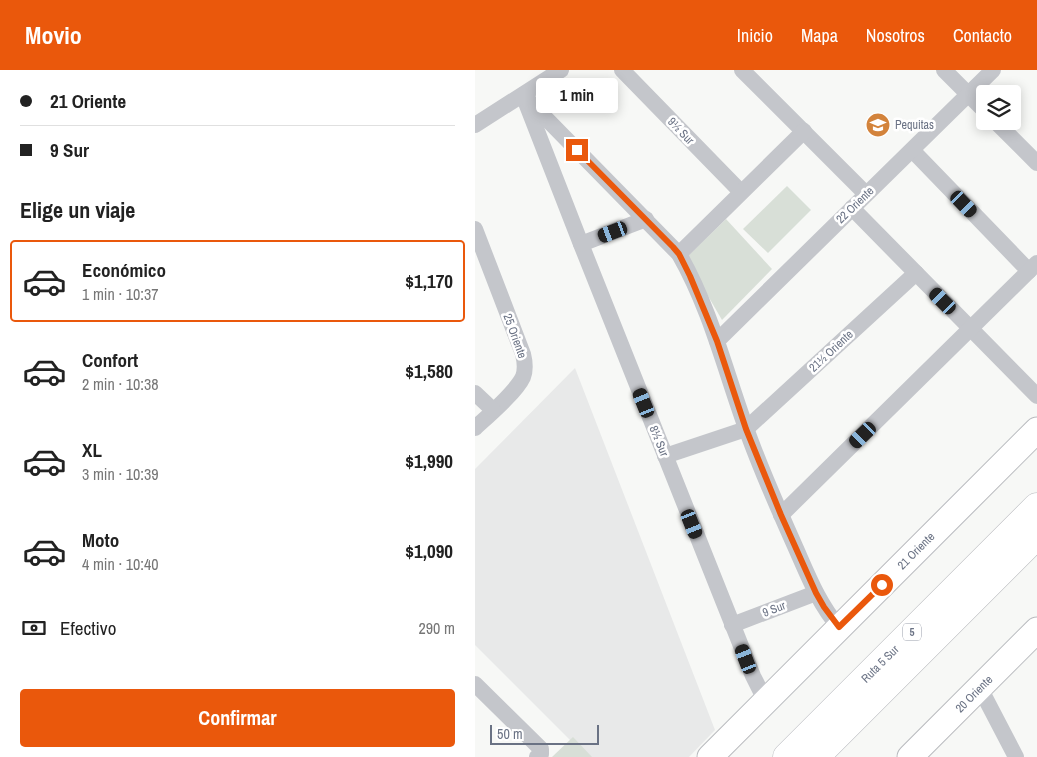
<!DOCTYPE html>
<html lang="es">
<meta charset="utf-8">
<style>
:root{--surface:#fff;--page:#f6f6f6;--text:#222;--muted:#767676;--line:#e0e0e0;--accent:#ea580c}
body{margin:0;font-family:"Archivo Narrow",sans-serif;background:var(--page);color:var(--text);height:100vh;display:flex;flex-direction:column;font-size:19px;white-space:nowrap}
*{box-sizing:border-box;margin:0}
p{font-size:16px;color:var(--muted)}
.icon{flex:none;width:28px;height:28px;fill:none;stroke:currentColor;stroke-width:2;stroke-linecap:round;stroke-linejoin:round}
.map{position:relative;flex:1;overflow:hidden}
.drawer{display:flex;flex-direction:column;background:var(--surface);width:475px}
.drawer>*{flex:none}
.top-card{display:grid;align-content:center;height:110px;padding:0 20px;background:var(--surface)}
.fabs{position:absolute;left:501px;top:15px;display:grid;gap:10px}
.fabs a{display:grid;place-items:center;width:45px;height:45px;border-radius:5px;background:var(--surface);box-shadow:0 2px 12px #0003;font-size:25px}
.scale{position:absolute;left:15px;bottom:12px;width:109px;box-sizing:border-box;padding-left:5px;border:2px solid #6a7284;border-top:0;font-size:14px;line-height:18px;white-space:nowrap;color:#6a7284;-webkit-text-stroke:4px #fff;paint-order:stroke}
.end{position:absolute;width:22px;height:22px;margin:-11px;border:6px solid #ea580c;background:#fff;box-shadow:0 0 0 2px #fff}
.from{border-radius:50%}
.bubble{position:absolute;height:35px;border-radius:5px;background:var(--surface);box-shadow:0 2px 12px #0003;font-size:16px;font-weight:800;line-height:35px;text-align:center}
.car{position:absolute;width:15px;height:30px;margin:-15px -8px;border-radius:6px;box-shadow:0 0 4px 1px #0007;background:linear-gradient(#222 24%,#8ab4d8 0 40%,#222 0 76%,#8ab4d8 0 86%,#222 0)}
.top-card b{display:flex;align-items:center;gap:18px;height:48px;font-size:19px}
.top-card b+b{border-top:1px solid var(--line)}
.top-card i{width:12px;height:12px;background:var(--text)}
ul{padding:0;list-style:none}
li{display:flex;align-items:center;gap:15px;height:82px;margin:0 10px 8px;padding:0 10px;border:2px solid transparent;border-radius:5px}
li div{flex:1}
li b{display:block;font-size:19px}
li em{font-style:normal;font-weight:800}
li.on{border-color:var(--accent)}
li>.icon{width:45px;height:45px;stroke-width:1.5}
h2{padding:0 20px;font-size:22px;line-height:60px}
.pay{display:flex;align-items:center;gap:12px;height:55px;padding:0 20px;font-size:19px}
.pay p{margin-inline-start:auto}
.cta{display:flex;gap:10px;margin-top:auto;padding:10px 20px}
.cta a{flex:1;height:58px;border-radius:5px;background:var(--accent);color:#fff;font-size:20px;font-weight:800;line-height:58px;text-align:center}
header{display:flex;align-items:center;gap:30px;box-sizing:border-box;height:70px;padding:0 25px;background:var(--accent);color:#fff}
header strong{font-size:24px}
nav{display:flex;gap:28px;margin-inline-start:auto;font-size:18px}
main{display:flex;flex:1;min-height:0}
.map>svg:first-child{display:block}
.built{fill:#e8e9e9}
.green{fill:#d8dfd7}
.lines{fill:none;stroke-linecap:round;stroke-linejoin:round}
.primary-casing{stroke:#b8babe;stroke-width:27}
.highway-casing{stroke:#b7b9bd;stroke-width:29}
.street{stroke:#c4c6cb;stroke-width:16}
.primary{stroke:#fff;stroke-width:25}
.highway{stroke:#fff;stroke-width:28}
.route{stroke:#ea580c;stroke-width:6}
.labels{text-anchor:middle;stroke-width:5;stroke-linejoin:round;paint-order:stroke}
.shield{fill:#fff;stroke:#979ca9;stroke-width:1}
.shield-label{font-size:11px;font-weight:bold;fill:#6a7284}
.poi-label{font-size:12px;fill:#6a7284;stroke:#fff;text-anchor:start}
.street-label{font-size:12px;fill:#6a7284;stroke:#fff}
</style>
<header>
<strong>Movio</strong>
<nav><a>Inicio</a><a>Mapa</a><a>Nosotros</a><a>Contacto</a></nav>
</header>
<main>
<section class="drawer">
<div class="top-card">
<b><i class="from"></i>21 Oriente</b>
<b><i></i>9 Sur</b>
</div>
<h2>Elige un viaje</h2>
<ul>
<li class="on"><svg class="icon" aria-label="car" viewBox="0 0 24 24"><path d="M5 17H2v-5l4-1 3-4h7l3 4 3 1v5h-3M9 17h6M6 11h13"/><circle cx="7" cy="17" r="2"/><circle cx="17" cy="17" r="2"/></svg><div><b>Económico</b><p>1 min · 10:37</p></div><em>$1,170</em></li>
<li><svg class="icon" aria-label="car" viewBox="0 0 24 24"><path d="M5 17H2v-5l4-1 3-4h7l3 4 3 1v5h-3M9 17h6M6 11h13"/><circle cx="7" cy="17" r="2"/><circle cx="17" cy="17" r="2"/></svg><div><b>Confort</b><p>2 min · 10:38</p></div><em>$1,580</em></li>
<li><svg class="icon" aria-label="car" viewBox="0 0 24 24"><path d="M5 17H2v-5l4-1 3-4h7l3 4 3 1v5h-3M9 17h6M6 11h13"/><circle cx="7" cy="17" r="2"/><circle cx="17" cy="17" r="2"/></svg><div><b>XL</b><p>3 min · 10:39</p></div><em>$1,990</em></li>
<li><svg class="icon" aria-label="car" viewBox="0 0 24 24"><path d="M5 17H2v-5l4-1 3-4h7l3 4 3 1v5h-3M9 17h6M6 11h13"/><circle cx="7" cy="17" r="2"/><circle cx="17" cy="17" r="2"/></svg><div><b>Moto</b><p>4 min · 10:40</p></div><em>$1,090</em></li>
</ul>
<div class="pay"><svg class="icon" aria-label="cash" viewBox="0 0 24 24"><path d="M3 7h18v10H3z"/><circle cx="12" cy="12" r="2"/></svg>Efectivo<p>290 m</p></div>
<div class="cta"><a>Confirmar</a></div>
</section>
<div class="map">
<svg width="562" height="687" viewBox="0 0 562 687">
<rect width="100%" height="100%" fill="#f7f8f6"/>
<!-- built -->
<path class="built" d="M100 298 240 660 214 687H112L0 575V399Z"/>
<!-- green -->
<g class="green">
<path d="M312 116 336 140 293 183 268 159Z"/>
<path d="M251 149 297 199 247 250 211 188Z"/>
<path d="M98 667 117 687H77Z"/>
</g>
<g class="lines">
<defs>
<g id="primary">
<path d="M235 687 562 360"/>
<path d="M435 687 562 560"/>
</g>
<g id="highway">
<path d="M312 687 562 437"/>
<path d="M340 687 562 465"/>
</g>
</defs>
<!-- primary casing -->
<use href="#primary" class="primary-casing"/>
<!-- highway casing -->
<use href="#highway" class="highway-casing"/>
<!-- street -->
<g class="street">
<path d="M147 0 266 122"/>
<path d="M267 0 391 124"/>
<path d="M469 0 510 41"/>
<path d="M48 25 106 174 278 606 289 628V632"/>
<path d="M53 30 204 184C235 238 250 300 271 358 285 398 302 436 319 474 332 503 343 533 364 557"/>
<path d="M520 51 562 93"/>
<path d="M0 55 86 0"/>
<path d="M437 80 554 201"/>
<path d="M377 138 562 326"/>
<path d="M0 159 48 284C50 292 51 299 48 307 41 322 13 346 0 358"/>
<path d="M106 174 171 149"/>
<path d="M204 184 329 61"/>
<path d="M242 271 518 0"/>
<path d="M0 323 18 340"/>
<path d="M190 386 271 359 441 203"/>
<path d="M306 445 562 193"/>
<path d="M257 555 341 523"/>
<path d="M0 614 66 679V684L62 687"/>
<path d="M505 618 541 687"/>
</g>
<!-- primary -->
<use href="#primary" class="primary"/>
<!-- highway -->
<use href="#highway" class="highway"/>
</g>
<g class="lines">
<!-- route -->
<path class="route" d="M102 80 198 177 204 184 215 206 242 271 271 359 306 445 341 523 349 537 364 557 407 515"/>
</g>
<!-- icons -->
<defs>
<symbol id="school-disc" viewBox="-11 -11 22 22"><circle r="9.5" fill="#d3833b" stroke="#fff"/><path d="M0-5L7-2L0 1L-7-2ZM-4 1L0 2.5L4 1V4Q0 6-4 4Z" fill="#fff"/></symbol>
</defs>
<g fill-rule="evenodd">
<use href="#school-disc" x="389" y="41" width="28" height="28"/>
</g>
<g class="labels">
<!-- shield labels -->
<rect class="shield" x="428" y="553.5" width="18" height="17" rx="4"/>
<g class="shield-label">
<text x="437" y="566">5</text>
</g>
<!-- poi labels -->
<g class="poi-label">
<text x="420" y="59">Pequitas</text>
</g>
<!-- street labels -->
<g class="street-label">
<text transform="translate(206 61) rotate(46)" y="4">9½ Sur</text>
<text transform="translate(380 135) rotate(-44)" y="4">22 Oriente</text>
<text transform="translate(40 266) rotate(70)" y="4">25 Oriente</text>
<text transform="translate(356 281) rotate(-43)" y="4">21½ Oriente</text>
<text transform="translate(184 371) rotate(68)" y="4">8½ Sur</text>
<text transform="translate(441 481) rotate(-45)" y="4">21 Oriente</text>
<text transform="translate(299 539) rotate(-21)" y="4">9 Sur</text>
<text transform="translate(405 594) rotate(-45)" y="4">Ruta 5 Sur</text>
<text transform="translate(499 624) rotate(-45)" y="4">20 Oriente</text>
</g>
</g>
</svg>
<div class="fabs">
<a><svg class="icon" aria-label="layers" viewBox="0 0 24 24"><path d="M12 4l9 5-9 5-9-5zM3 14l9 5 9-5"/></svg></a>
</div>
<div class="scale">50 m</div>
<i class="end from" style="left:407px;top:515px"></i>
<i class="end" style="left:102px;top:80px"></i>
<div class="bubble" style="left:61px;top:8px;width:82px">1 min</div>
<i class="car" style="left:489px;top:134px;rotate:136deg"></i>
<i class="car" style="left:138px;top:162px;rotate:249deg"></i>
<i class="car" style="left:468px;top:231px;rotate:315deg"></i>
<i class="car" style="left:169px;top:333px;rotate:338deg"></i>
<i class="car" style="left:388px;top:365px;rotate:226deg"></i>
<i class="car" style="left:217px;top:454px;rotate:158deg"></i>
<i class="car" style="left:271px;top:589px;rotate:339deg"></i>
</div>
</main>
